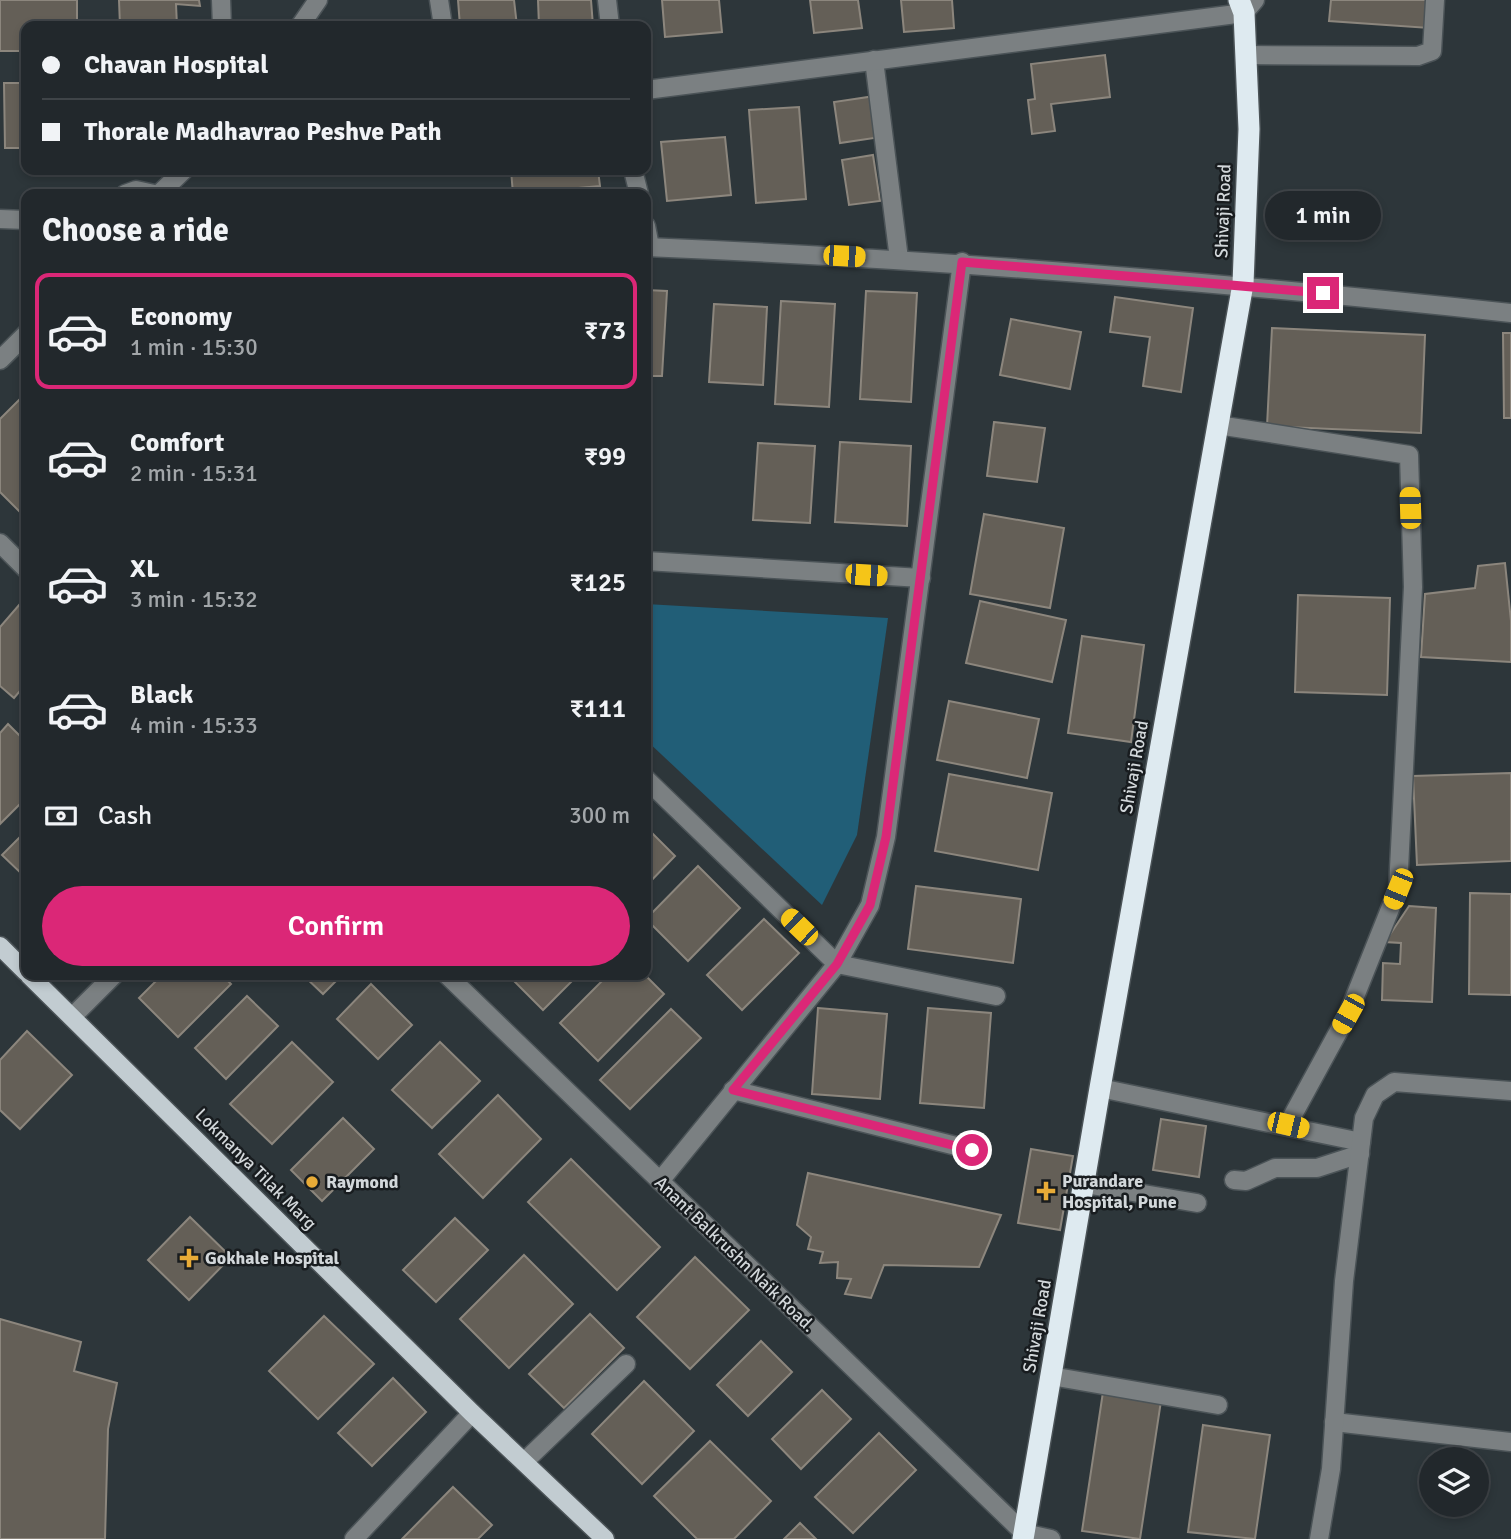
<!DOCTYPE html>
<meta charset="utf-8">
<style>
:root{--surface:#22282c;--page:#2e3438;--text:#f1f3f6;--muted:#a2a6a9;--line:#3f4448;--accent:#db2777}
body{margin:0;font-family:Signika,sans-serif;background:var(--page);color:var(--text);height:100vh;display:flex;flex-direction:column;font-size:26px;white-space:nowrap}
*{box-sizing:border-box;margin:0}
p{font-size:23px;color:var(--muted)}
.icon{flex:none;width:38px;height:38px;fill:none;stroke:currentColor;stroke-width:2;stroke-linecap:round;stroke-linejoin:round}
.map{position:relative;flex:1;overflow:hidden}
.side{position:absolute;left:21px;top:189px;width:630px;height:791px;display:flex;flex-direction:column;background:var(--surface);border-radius:14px;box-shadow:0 4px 10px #0003,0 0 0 2px var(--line)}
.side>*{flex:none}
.top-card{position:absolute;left:21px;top:21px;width:630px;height:154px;border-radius:14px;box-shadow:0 4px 10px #0003,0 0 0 2px var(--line);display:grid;align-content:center;height:154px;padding:0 21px;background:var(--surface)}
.buttons{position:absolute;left:1419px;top:1447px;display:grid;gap:14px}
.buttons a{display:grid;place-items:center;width:70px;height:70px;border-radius:50%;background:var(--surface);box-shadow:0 4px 10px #0003,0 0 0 2px var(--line);font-size:35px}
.end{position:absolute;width:32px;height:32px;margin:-16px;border:9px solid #db2777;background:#fff;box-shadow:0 0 0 4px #fff}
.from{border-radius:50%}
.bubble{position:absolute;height:49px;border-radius:24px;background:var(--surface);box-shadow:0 4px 10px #0003,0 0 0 2px var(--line);font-size:23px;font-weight:600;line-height:49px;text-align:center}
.car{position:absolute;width:21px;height:42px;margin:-21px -10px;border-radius:9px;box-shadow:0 0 5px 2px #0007;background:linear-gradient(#f5c518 24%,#345 0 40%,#f5c518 0 76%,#345 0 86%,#f5c518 0)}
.top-card b{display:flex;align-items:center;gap:24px;height:66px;font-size:26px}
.top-card b+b{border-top:2px solid var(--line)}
.top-card i{width:18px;height:18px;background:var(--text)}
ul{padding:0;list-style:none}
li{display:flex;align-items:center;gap:21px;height:116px;margin:0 14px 10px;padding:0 7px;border:4px solid transparent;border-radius:14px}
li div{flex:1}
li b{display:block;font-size:26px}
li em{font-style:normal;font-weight:600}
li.on{border-color:var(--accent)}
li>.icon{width:63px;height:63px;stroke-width:1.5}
h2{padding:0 21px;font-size:32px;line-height:84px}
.pay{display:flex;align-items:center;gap:18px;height:77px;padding:0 21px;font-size:26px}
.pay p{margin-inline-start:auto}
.action{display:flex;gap:14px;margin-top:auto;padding:14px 21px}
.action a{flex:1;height:80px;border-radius:42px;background:var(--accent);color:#fff;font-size:28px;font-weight:600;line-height:80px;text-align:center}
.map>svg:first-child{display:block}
.green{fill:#215e77}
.building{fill:#645f57;stroke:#8c867d;stroke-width:2}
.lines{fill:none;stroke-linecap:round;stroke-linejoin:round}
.minor-casing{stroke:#4b5357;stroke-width:21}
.major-casing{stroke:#4b5357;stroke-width:21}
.highway-casing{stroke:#4b5357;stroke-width:24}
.minor{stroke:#7b8082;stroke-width:18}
.major{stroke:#c2ccd1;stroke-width:18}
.highway{stroke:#deeaf0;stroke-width:21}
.route{stroke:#db2777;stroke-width:9}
.poi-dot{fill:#e8ab37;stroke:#181c1f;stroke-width:2.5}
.labels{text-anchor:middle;stroke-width:5;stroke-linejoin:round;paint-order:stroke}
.street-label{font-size:18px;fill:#d2d7da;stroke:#181c1f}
.poi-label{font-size:18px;font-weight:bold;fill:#d2d7da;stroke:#181c1f;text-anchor:start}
</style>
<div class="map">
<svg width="1511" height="1539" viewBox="0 0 1511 1539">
<rect width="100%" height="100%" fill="#2d363a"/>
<!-- green -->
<path class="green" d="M646 604 888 618 857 835 822 905 646 740Z"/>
<!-- building -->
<g class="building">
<path d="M0 0H77V26H26V51H0Z"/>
<path d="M119 0H199L200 6 176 4 177 26H120Z"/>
<path d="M458 0H514L517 26H460Z"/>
<path d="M538 0H591L593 26H539Z"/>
<path d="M662 0H719L722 32 665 37Z"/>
<path d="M810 0H858L862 28 814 33Z"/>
<path d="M901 0H952L954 28 904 32Z"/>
<path d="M1331 0H1431L1429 28 1329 21Z"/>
<path d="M1105 55 1110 97 1051 104 1055 131 1032 134 1028 100 1035 99 1031 64Z"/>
<path d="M4 83H26V148H5Z"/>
<path d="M875 96 881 137 840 143 834 102Z"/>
<path d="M799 107 806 199 756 203 749 110Z"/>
<path d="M725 137 731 195 667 201 661 142Z"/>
<path d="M873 155 880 201 849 205 842 160Z"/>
<path d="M511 170H598L600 186 513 194Z"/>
<path d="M646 290 667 291 662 376H646Z"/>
<path d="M866 291 917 293 911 402 860 399Z"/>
<path d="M1115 297 1193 308 1181 392 1143 386 1150 337 1110 332Z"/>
<path d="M781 301 835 304 829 407 775 404Z"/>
<path d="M714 304 767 307 763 385 709 382Z"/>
<path d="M1011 319 1081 332 1070 389 1000 375Z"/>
<path d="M1272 328 1425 335 1421 433 1267 426Z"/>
<path d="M1503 333H1511V418H1504Z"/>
<path d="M20 399 26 406V518L0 492V419Z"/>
<path d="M994 422 1045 428 1037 482 987 476Z"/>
<path d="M840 442 911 446 907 526 835 522Z"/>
<path d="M758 443 815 446 810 523 753 520Z"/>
<path d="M984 514 1064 528 1050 608 970 594Z"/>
<path d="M1505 563 1511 621V662L1421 657 1425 594 1475 588 1478 566Z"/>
<path d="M1298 595 1390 598 1387 695 1295 692Z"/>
<path d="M26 597V684L14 698 0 686V627Z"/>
<path d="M980 601 1066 620 1052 682 966 663Z"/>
<path d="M1082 636 1144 645 1131 742 1068 733Z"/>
<path d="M949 701 1039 719 1027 778 937 760Z"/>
<path d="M8 724 26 742V798L0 824V733Z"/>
<path d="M1511 773V861L1417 865 1413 776Z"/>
<path d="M949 774 1052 793 1038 870 935 851Z"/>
<path d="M646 827 675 856 646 886Z"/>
<path d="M26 831V878L2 855Z"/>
<path d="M698 866 740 908 688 961 646 919Z"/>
<path d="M916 886 1021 899 1013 963 908 949Z"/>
<path d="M1470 893 1511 894V995L1469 994Z"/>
<path d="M1409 906 1436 908 1432 1002 1382 1000 1383 963 1400 964 1401 943 1385 942Z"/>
<path d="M764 919 799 953 742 1010 707 975Z"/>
<path d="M162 975H222L231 984 178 1037 139 998Z"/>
<path d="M303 975H342L323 994Z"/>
<path d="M518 975H578L543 1010 513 980Z"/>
<path d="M608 975H645L664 994 598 1061 560 1023Z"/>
<path d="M371 984 412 1025 378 1059 337 1019Z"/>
<path d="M247 996 278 1026 226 1079 195 1048Z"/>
<path d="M818 1008 887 1014 880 1099 812 1094Z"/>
<path d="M928 1008 991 1013 984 1108 920 1103Z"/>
<path d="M671 1009 701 1038 630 1109 600 1080Z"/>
<path d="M27 1031 72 1075 20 1129 0 1110V1060Z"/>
<path d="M292 1042 333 1082 272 1144 230 1104Z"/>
<path d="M440 1042 480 1081 432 1128 392 1090Z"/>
<path d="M498 1095 541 1139 483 1198 439 1154Z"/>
<path d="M343 1118 374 1149 322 1201 291 1170Z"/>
<path d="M1161 1119 1206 1126 1199 1177 1153 1170Z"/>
<path d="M1031 1149 1073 1156 1060 1230 1018 1223Z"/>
<path d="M571 1159 660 1247 617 1290 528 1202Z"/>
<path d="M808 1173 1001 1215 979 1267 884 1265 871 1298 845 1294 851 1279 837 1278 838 1262 820 1263 823 1252 808 1249 811 1237 797 1225Z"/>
<path d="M190 1217 231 1257 189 1300 148 1260Z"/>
<path d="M455 1218 488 1250 436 1302 403 1270Z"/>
<path d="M524 1255 573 1304 509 1368 460 1319Z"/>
<path d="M695 1257 749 1310 690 1369 637 1317Z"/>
<path d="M590 1314 624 1348 564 1408 529 1374Z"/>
<path d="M324 1316 374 1364 318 1419 269 1371Z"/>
<path d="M0 1319 81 1342 74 1371 117 1383 108 1429 105 1539H0Z"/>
<path d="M761 1341 792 1372 748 1416 717 1385Z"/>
<path d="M393 1378 426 1412 372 1466 338 1433Z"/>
<path d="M644 1381 694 1431 642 1484 592 1434Z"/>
<path d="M822 1390 851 1419 801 1469 772 1439Z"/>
<path d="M1103 1392 1161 1401 1140 1539 1082 1531Z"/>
<path d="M1203 1425 1270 1435 1255 1539 1188 1532Z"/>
<path d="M879 1433 916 1470 853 1533 815 1497Z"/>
<path d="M710 1441 771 1501 734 1539H697L654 1496Z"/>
<path d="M453 1487 492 1525 478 1539H402Z"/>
<path d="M800 1523 816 1539H784Z"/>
</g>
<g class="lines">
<defs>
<g id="minor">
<path d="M221 0 222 26"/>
<path d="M439 0 443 26"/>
<path d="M607 0 610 26"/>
<path d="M300 26 318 0"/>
<path d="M1246 55 1418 56 1432 51 1435 0"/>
<path d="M874 60 899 259"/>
<path d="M646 90 1244 13 1255 0"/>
<path d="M633 170 639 194"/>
<path d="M125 194 136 190 154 194"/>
<path d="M159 194 184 170"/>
<path d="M0 219 26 220"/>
<path d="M646 226 650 247"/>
<path d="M646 247C936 259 1222 282 1511 313"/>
<path d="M0 360 26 334"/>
<path d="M1218 425 1409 455 1413 587 1398 889 1348 1014 1288 1124"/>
<path d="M0 543 26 569"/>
<path d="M646 561 921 578"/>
<path d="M646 779 837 964 996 996"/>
<path d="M447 975 1024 1533 1051 1539"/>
<path d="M72 1017 114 975"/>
<path d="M1100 1088 1361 1142"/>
<path d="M733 1090 972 1150"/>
<path d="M1234 1180 1246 1181 1275 1168H1317L1360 1154"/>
<path d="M660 1181 837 964 870 905 886 837 962 262"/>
<path d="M1085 1184 1197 1203"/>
<path d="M1051 1376 1218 1405"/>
<path d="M1334 1422 1511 1442"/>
<path d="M524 1462 626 1364"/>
<path d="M354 1539 472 1413"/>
<path d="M1319 1539 1331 1469 1344 1281 1364 1118 1375 1095 1394 1082 1511 1091"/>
</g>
<g id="major">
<path d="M0 946 26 972"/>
<path d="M29 975 472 1413 605 1539"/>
</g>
<path id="highway" d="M1023 1539 1100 1088 1243 284 1249 129 1244 13 1239 0"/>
</defs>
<!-- minor casing -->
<use href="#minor" class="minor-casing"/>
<!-- major casing -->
<use href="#major" class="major-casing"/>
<!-- highway casing -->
<use href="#highway" class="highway-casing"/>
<!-- minor -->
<use href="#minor" class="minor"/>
<!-- major -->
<use href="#major" class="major"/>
<!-- highway -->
<use href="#highway" class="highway"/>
</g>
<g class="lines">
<!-- route -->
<path class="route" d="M972 1150 733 1090 837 964 870 905 886 837 962 262 1323 293"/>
</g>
<!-- markers -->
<g class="poi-dot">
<circle cx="312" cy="1182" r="7"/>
<path d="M1042.5 1180.5h7v7h7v7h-7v7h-7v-7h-7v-7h7z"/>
<path d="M185.5 1247.5h7v7h7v7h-7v7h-7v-7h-7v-7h7z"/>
</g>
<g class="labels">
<!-- street labels -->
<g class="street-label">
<text transform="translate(1223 211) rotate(-88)" y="6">Shivaji Road</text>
<text transform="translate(1134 767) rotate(-80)" y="6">Shivaji Road</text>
<text transform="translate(256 1169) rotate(45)" y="6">Lokmanya Tilak Marg</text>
<text transform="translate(735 1254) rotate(44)" y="6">Anant Balkrushn Naik Road.</text>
<text transform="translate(1037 1326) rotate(-80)" y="6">Shivaji Road</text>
</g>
<!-- poi labels -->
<g class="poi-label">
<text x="1062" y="1187">Purandare<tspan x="1062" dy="21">Hospital, Pune</tspan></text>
<text x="326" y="1188">Raymond</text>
<text x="205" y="1264">Gokhale Hospital</text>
</g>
</g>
</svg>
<div class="buttons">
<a><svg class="icon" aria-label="layers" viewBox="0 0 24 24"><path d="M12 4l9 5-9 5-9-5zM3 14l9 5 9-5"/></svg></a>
</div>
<i class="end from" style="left:972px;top:1150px"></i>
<i class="end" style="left:1323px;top:293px"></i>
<div class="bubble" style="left:1265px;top:191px;width:116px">1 min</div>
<i class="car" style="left:844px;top:256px;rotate:93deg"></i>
<i class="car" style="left:1410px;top:508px;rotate:358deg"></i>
<i class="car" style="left:866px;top:575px;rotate:94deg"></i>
<i class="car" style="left:1398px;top:889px;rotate:202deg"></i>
<i class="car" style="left:799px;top:927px;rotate:314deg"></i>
<i class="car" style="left:1348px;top:1014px;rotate:209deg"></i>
<i class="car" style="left:1288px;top:1125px;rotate:103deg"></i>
<div class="top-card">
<b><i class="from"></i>Chavan Hospital</b>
<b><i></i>Thorale Madhavrao Peshve Path</b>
</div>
<section class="side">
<h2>Choose a ride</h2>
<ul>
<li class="on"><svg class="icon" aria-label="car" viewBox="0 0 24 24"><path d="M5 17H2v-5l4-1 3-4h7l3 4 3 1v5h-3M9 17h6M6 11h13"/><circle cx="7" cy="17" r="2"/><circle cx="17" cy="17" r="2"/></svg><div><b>Economy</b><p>1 min · 15:30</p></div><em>₹73</em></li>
<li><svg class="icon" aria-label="car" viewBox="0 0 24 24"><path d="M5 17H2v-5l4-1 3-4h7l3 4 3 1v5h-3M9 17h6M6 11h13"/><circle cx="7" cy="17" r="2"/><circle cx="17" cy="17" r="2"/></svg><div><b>Comfort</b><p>2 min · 15:31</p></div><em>₹99</em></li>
<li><svg class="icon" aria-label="car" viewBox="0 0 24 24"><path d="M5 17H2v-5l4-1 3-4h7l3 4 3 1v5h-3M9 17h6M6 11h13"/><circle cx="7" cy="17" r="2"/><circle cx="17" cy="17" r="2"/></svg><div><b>XL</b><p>3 min · 15:32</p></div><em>₹125</em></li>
<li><svg class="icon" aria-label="car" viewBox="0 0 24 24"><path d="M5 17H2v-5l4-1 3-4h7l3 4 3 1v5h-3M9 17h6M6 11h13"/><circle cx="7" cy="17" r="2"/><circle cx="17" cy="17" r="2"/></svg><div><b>Black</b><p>4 min · 15:33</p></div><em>₹111</em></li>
</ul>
<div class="pay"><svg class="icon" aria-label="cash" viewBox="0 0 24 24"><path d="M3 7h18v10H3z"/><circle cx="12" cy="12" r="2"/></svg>Cash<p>300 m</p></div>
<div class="action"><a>Confirm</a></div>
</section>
</div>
